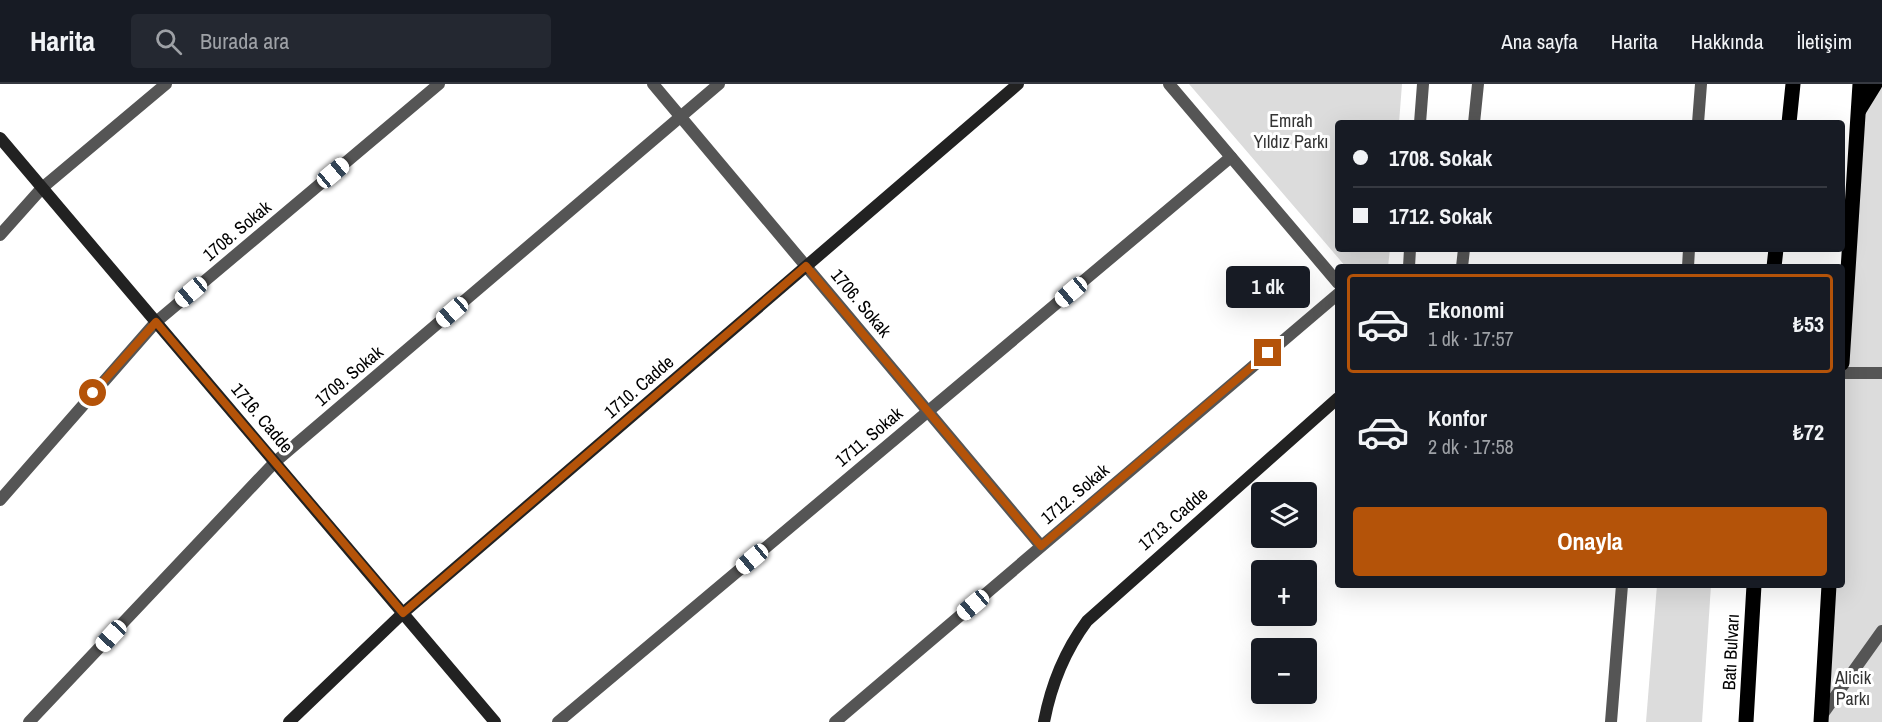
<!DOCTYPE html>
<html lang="tr">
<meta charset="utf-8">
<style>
:root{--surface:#171b24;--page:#242831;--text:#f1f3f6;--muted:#9ea1a6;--line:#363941;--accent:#b45309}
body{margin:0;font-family:"Archivo Narrow",sans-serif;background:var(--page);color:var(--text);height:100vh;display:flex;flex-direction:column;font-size:22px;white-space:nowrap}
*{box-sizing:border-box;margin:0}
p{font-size:20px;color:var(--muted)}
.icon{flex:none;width:33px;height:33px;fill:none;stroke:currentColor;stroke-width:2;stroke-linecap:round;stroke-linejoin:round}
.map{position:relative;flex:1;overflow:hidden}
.panel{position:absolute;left:1335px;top:180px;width:510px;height:324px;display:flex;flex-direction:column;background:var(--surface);border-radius:6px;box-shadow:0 6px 24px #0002}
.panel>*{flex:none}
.top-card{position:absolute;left:1335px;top:36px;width:510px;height:132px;border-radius:6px;box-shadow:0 6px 24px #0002;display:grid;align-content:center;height:132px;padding:0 18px;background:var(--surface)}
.controls{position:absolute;left:1251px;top:398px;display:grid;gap:12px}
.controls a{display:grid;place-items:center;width:66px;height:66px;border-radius:6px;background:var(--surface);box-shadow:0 6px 24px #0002;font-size:30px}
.end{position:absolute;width:27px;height:27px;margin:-14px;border:8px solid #b45309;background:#fff;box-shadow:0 0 0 3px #fff}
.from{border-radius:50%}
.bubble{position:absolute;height:42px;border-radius:6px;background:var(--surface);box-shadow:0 6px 24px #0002;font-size:20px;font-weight:700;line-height:42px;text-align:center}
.car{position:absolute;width:18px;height:36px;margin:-18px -9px;border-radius:8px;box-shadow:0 0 4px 2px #0007;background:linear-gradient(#fff 24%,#345 0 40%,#fff 0 76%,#345 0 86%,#fff 0)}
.top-card b{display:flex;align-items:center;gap:21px;height:57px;font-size:22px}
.top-card b+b{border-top:2px solid var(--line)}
.top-card i{width:15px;height:15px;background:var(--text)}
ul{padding:10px 0 0;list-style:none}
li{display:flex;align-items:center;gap:18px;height:99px;margin:0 12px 9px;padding:0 6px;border:3px solid transparent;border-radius:6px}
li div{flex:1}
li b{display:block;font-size:22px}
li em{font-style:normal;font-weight:700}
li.active{border-color:var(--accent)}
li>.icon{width:54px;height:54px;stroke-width:1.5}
.button{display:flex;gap:12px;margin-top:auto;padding:12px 18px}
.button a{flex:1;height:69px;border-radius:6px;background:var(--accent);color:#fff;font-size:24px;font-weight:700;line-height:69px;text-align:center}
header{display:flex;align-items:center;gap:36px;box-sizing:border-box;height:84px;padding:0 30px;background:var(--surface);border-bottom:2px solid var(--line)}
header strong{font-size:28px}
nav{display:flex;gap:33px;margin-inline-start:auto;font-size:21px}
.search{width:420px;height:54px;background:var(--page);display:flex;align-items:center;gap:15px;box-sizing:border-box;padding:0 21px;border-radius:6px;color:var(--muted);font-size:22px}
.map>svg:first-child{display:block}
.green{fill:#dcdcdc}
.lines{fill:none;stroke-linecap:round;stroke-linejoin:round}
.street{stroke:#555;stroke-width:12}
.secondary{stroke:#222;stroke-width:12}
.primary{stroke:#000;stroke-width:15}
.route{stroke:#b45309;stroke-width:8}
.labels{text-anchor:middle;stroke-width:6;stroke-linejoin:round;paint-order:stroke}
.park-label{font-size:18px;fill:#333;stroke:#fff}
.street-label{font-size:18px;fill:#000;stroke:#fff}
</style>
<header>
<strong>Harita</strong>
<div class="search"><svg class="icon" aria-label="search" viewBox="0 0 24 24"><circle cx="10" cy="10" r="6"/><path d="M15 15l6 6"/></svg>Burada ara</div>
<nav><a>Ana sayfa</a><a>Harita</a><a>Hakkında</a><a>İletişim</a></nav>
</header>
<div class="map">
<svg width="1882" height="638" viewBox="0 0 1882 638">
<rect width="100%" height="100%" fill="#fff"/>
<!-- green -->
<g class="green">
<path d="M1189 0H1402L1399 39H1338V165H1390L1388 183H1346Z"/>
<path d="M1882 0V638H1822L1830 501H1842V302L1859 26Z"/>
<path d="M1657 501H1711L1702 638H1646Z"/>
</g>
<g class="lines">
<!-- street -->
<g class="street">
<path d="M653 0 1041 462"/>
<path d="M1169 0 1338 199"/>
<path d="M1420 39 1423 0"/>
<path d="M1474 39 1478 0"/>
<path d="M1698 39 1701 0"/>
<path d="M0 151 42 104 166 0"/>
<path d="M1409 183 1410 165"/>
<path d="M1462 183 1464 165"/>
<path d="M1688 183 1689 165"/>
<path d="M1842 289H1882"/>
<path d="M0 416 156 238 439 0"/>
<path d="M1822 631 1882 547"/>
<path d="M29 638 275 378 719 0"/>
<path d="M558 638 1231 73"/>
<path d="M835 638 1338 210"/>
<path d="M1611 638 1622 501"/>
</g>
<!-- secondary -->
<g class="secondary">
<path d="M0 54 495 638"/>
<path d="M289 638 403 529 1018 0"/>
<path d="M1044 638C1051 601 1064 568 1087 537L1338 314"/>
</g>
<!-- primary -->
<g class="primary">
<path d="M1859 26 1875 0"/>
<path d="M1789 39 1793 0"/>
<path d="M1774 183 1776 165"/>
<path d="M1842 279 1860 0"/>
<path d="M1746 638 1754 501"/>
<path d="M1821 638 1829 501"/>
</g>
</g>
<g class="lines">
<!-- route -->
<path class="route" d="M93 309 156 238 403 529 806 182 1041 462 1268 269"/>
</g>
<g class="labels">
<!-- park labels -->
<g class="park-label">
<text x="1291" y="43">Emrah<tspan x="1291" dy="21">Yıldız Parkı</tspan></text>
<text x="1853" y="600">Alicik<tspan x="1853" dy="21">Parkı</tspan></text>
</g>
<!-- street labels -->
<g class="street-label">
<text transform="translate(237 147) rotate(-40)" y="6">1708. Sokak</text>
<text transform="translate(861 219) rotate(50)" y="6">1706. Sokak</text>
<text transform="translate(349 292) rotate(-40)" y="6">1709. Sokak</text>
<text transform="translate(639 303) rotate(-41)" y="6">1710. Cadde</text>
<text transform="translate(262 334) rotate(50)" y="6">1716. Cadde</text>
<text transform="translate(869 353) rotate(-40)" y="6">1711. Sokak</text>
<text transform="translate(1075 410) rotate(-40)" y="6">1712. Sokak</text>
<text transform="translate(1173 435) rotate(-41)" y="6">1713. Cadde</text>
<text transform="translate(1731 568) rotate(-87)" y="6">Batı Bulvarı</text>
</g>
</g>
</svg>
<div class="controls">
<a><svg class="icon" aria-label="layers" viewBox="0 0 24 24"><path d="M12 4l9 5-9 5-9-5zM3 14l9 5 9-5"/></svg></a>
<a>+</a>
<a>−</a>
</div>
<i class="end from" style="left:93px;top:309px"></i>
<i class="end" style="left:1268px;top:269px"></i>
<div class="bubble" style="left:1226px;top:182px;width:84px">1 dk</div>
<i class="car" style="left:333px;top:89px;rotate:50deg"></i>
<i class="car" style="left:191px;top:208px;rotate:230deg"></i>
<i class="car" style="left:1071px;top:208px;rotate:230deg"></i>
<i class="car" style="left:452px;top:228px;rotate:229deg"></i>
<i class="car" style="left:752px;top:475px;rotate:230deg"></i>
<i class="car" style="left:973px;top:521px;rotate:230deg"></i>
<i class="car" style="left:111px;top:552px;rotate:223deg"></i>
<div class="top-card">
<b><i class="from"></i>1708. Sokak</b>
<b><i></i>1712. Sokak</b>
</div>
<section class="panel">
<ul>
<li class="active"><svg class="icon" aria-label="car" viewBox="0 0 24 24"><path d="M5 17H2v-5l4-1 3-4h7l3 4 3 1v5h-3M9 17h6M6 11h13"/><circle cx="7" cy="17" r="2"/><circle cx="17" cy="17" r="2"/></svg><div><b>Ekonomi</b><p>1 dk · 17:57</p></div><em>₺53</em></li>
<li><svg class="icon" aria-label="car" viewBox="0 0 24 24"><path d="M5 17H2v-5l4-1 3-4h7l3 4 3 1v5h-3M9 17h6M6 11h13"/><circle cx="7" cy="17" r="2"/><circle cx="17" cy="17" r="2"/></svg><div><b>Konfor</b><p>2 dk · 17:58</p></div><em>₺72</em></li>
</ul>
<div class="button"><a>Onayla</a></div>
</section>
</div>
